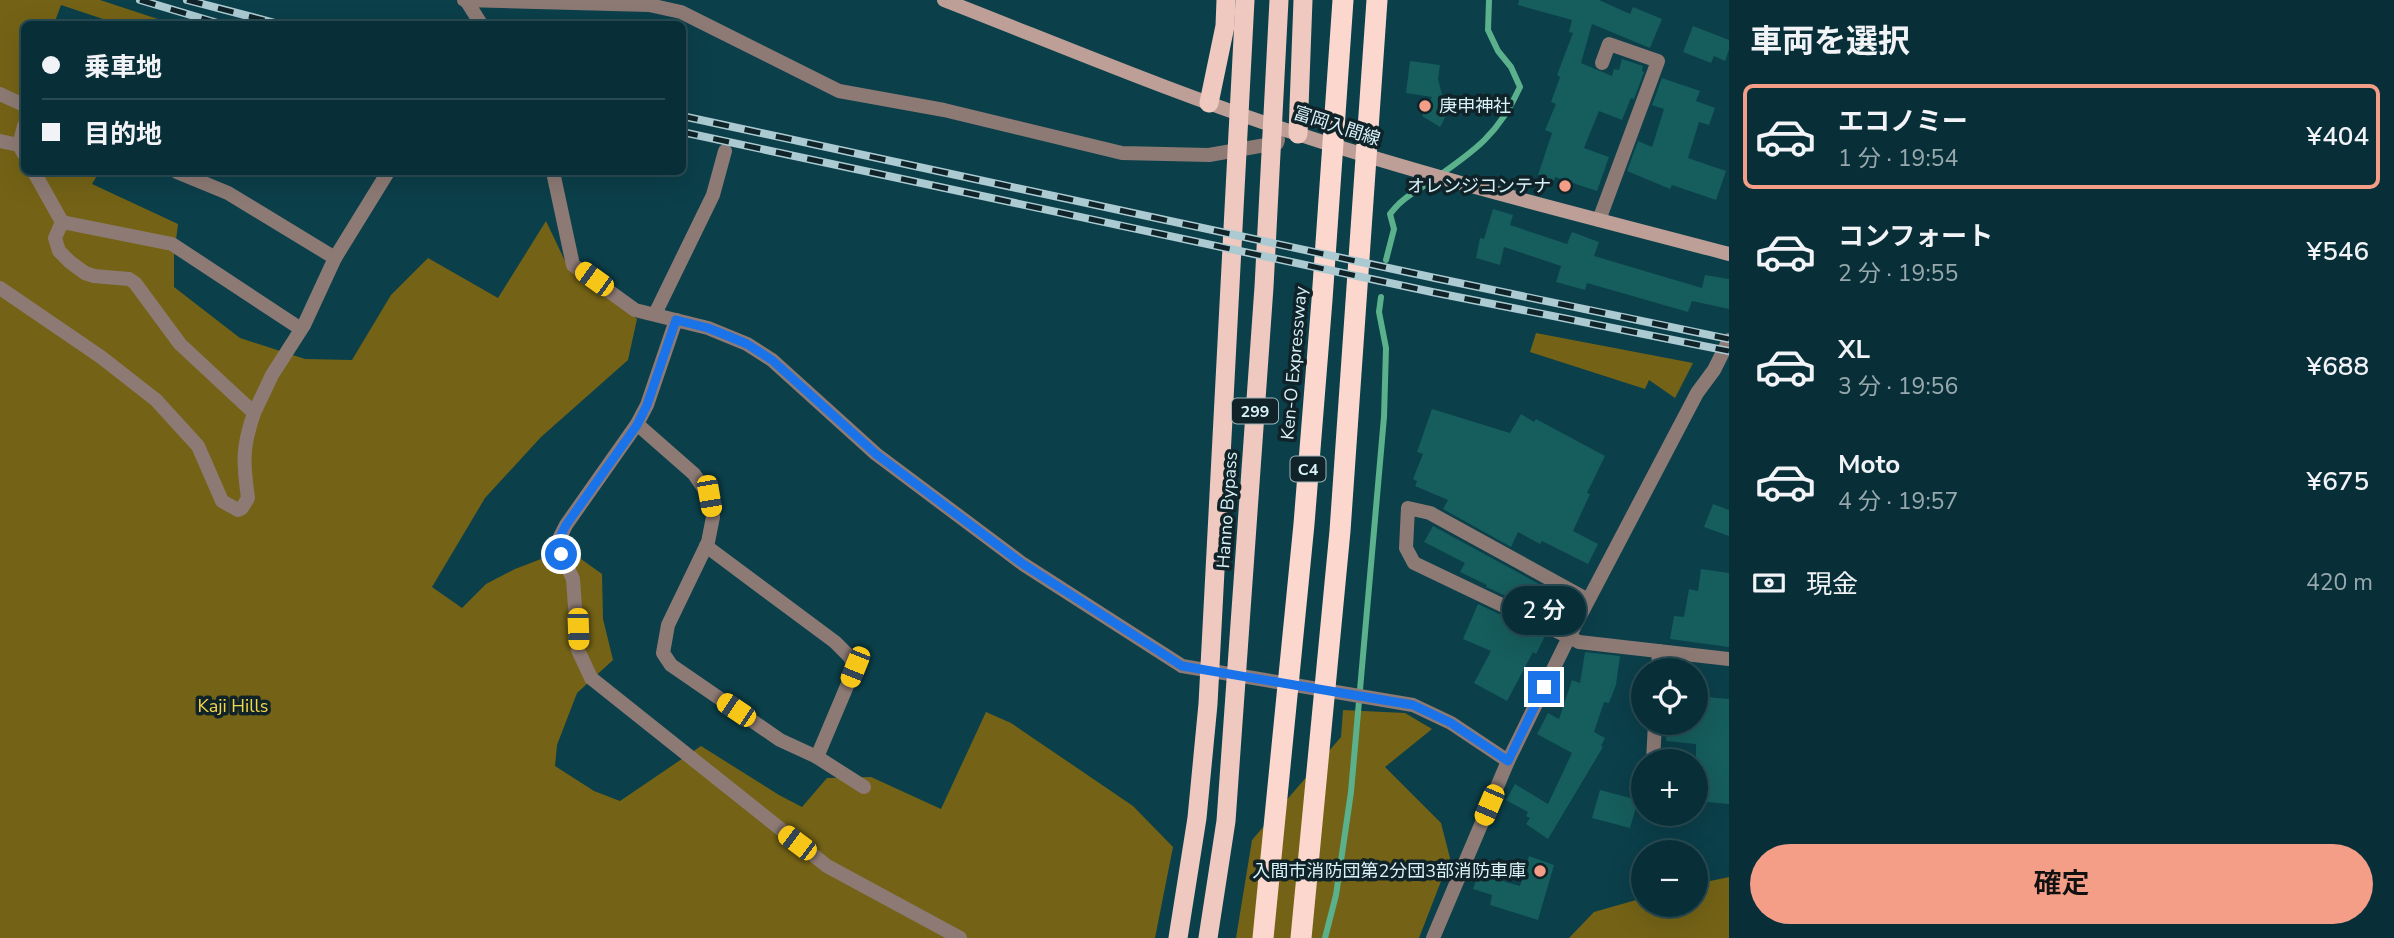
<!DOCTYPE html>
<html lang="ja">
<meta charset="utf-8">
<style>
:root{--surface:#082f38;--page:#113740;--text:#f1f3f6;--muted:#98a9ae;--line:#294a53;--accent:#f49e87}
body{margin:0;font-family:"Nunito Sans","Noto Sans JP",sans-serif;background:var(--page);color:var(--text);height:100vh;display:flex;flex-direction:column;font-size:26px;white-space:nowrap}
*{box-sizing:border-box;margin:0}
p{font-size:23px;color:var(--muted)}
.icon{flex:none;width:38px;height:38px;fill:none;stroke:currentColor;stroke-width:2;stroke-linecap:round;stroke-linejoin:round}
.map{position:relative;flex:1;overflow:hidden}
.side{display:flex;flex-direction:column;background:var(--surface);width:665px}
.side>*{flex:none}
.hud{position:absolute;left:21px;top:21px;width:665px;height:154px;border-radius:10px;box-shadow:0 7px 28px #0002,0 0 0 2px var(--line);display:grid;align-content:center;height:154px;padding:0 21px;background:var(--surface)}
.tools{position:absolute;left:1631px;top:658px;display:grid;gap:14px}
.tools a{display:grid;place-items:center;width:77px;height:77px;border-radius:50%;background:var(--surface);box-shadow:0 7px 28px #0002,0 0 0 2px var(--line);font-size:35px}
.end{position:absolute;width:32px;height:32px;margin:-16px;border:9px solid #1a73e8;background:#fff;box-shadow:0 0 0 4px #fff}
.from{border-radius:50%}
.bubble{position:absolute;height:49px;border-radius:24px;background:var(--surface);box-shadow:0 7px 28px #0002,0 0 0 2px var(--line);font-size:23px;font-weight:600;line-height:49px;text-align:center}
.car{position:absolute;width:21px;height:42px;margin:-21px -10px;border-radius:9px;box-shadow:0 0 5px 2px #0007;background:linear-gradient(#f5c518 24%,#345 0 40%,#f5c518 0 76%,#345 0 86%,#f5c518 0)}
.hud b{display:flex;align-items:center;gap:24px;height:66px;font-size:26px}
.hud b+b{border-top:2px solid var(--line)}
.hud i{width:18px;height:18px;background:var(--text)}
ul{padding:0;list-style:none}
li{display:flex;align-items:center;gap:21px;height:105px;margin:0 14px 10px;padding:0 7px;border:4px solid transparent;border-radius:10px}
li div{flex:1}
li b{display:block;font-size:26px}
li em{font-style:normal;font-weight:600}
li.on{border-color:var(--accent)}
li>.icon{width:63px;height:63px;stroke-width:1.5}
h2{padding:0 21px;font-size:32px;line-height:84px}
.pay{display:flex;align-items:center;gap:18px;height:77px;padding:0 21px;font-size:26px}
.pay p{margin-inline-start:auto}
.button{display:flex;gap:14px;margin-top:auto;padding:14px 21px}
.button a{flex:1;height:80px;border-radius:42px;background:var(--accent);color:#111;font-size:28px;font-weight:600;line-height:80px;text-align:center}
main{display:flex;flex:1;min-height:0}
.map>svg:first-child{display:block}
.green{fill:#746316}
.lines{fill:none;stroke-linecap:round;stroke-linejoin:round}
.stream{stroke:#5ab18c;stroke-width:6}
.building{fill:#165d5d}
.minor{stroke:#8d7a75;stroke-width:14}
.secondary{stroke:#bd9f97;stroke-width:14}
.trunk{stroke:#efc9bf;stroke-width:19}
.motorway{stroke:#fcd7cd;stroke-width:21}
.rail-casing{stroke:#abcad1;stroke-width:8}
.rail{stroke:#0f2328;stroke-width:5;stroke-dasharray:16;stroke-linecap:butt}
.route{stroke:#1a73e8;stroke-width:9}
.poi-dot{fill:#f49e87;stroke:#0f2328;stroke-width:2.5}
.labels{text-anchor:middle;stroke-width:7;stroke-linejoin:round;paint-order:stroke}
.shield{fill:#0f2328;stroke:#9cb3ba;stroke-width:2}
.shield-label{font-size:16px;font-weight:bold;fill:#d9f1f8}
.poi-label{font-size:18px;fill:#d9f1f8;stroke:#0f2328;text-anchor:end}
.street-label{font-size:18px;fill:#d9f1f8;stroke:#0f2328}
.park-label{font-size:18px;fill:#f6d649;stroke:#0f2328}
</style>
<main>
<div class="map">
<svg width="1729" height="938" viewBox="0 0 1729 938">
<rect width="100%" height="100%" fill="#0b3f4a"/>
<!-- green -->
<g class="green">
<path d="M0 0H100L170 23 118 24 61 5 54 24H24V172H99L92 184 178 224 174 256V287L240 338 305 359 352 360 391 295 428 258 498 298 546 221 565 261 637 319 628 360 541 437 485 498 432 587 462 608 486 584 515 569 567 549 602 574 603 619 613 660 577 693 557 745 555 766 594 791 620 801 701 746 779 795 802 807 827 778 871 777 941 809 986 712 1011 723 1133 806 1173 847 1155 938H0Z"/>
<path d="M1536 333 1693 363 1675 398 1649 380 1645 389 1530 352Z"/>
<path d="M1343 710 1405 713 1432 729 1385 767 1441 823 1450 858 1419 938H1236L1252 840 1341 737Z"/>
<path d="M1729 877V938H1569L1594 912 1643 898V905H1696V884Z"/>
</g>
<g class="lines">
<!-- stream -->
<g class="stream">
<path d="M1386 260 1394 229 1390 214 1395 208C1404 197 1418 190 1430 182 1473 152 1498 136 1520 87L1511 67 1498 51 1488 30 1489 0"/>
<path d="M1325 938 1336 895 1351 792 1384 417 1386 348 1379 312 1381 297"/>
</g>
</g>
<!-- building -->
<g class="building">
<path d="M1519 0H1599L1630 14 1633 7 1662 19 1650 48 1592 24 1581 63 1612 76 1614 69 1619 70 1622 59 1643 66 1642 71 1644 72 1634 99 1631 98 1622 120 1599 111 1584 148 1609 157 1597 191 1555 177 1554 181 1538 175 1552 133 1545 130 1556 104 1551 102 1560 77 1557 75 1573 33 1569 32 1572 20 1518 5Z"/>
<path d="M1693 26 1729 40V50L1725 61 1714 56 1711 63 1683 52Z"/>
<path d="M1410 61 1440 65 1438 79 1447 114 1440 127 1422 116 1432 97 1406 93Z"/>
<path d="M1662 78 1700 91 1696 101 1715 108 1709 125 1699 122 1688 158 1726 171 1716 200 1672 185 1670 189 1627 171 1638 141 1652 147 1664 109 1652 105Z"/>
<path d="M1493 209 1513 215 1510 225 1567 244 1572 232 1599 242 1594 256 1702 288 1705 275 1729 279V309L1692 301 1688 312 1587 283 1585 290 1556 282 1561 266 1504 247 1500 265 1476 258 1480 238 1484 239Z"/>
<path d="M1432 409 1510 433 1521 414 1534 422 1536 419 1605 456 1587 493 1590 494 1573 531 1598 544 1588 564 1542 541 1540 544 1518 532 1511 547 1443 509 1448 500 1415 486 1417 481 1413 479 1423 454 1417 452Z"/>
<path d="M1713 504 1729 510V536L1704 527Z"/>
<path d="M1433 526 1565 598 1555 618 1486 587 1487 585 1460 572 1465 563 1424 542Z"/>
<path d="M1701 569 1729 573V647L1670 639 1674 616 1684 617 1689 589 1698 591Z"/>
<path d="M1478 604 1545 636 1536 654 1533 652 1507 701 1474 683 1491 651 1463 639Z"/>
<path d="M1585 652 1620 656 1616 685 1609 703 1604 702 1594 732 1605 738 1601 746 1603 747 1548 839 1526 824 1530 818 1526 816 1528 812 1506 800 1515 784 1548 804 1572 753 1537 734 1548 713 1559 719 1572 680 1580 683Z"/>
<path d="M1696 696 1729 699V804L1696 801V744L1666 741 1668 723 1696 725Z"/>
<path d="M1600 790 1638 800 1630 828 1592 818Z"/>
<path d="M1529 856 1554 865 1538 920 1490 905 1492 895 1473 889 1478 874 1520 886Z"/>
</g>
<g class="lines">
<!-- minor -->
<g class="minor">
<path d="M464 0 649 5 681 12 839 91 944 110 1122 153 1209 155 1277 143 1278 140"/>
<path d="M466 0 481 24"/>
<path d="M0 94 24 105"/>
<path d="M0 141 19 145 24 154"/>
<path d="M19 145 24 126"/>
<path d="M34 172 62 222 55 238 59 251 70 262 85 273 94 276 129 279 135 283 180 344 254 413 272 375 304 325 335 258 388 172"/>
<path d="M177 172 228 193 335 258"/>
<path d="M553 172 573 265 635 310 708 328 747 344 772 360 876 454 1023 564 1182 666 1413 705 1451 723 1508 761"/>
<path d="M1599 220 1658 61 1609 44 1602 63"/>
<path d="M62 222 172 244 301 329"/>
<path d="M0 288 101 357 156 400 198 446 222 501 238 510 242 508 248 498C243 462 242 448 254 413"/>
<path d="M655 314 713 195 725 151"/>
<path d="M676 320 647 405 637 424 566 525 560 537 561 554 573 579 578 650 591 678 827 866 960 938"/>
<path d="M637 424 694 474 709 496 713 517 708 542 668 625 663 653 671 665 780 740 817 757 864 787"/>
<path d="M706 546 835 642 849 656 855 667 817 757"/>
<path d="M1588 600 1430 513 1408 508 1406 548 1414 563 1569 637 1579 642 1729 659"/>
<path d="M1658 670 1659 651"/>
<path d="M1653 761 1655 723"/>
<path d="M1433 938 1508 761 1569 637 1697 393 1714 370 1729 340"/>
</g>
<!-- secondary -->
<path class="secondary" d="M944 0C1062 46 1180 96 1301 135 1441 181 1586 216 1729 254"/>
<!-- trunk -->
<g class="trunk">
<path d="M1209 103 1225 26 1226 0"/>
<path d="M1298 134 1303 0"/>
<path d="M1178 938 1197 818 1208 704 1245 0"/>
<path d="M1208 938 1226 821 1264 287 1279 0"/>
</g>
<!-- motorway -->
<g class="motorway">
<path d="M1263 938 1304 524 1322 300 1343 0"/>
<path d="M1301 938 1340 531 1377 0"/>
</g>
<defs>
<g id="rail">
<path d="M140 0 221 24"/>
<path d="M187 0 279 24"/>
<path d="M682 116 1435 278 1729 339"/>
<path d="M682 132 1432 292 1729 351"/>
</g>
</defs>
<!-- rail casing -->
<use href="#rail" class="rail-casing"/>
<!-- rail -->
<use href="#rail" class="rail"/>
</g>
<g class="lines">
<!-- route -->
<path class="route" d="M561 554 560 537 566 525 637 425 647 405 676 320 708 328 728 336 747 344 772 360 876 454 1023 564 1182 666 1413 705 1451 723 1508 761 1544 687"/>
</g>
<!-- markers -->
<g class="poi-dot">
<circle cx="1425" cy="106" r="7"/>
<circle cx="1565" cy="186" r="7"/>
<circle cx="1540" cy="871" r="7"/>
</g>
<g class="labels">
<!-- shield labels -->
<g class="shield">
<rect x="1232" y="398.5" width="46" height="25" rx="5"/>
<rect x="1290.5" y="456.5" width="35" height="25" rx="5"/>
</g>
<g class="shield-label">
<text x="1255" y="417">299</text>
<text x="1308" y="475">C4</text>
</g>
<!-- poi labels -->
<g class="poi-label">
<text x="1439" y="112" text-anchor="start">庚申神社</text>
<text x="1551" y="192">オレンジコンテナ</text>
<text x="1526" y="877">入間市消防団第2分団3部消防車庫</text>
</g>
<!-- street labels -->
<g class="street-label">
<text transform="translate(1337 126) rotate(18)" y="6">富岡入間線</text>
<text transform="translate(1294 363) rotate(-85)" y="6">Ken-O Expressway</text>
<text transform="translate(1227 510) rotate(-86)" y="6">Hanno Bypass</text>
</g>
<!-- park labels -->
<g class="park-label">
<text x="233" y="712">Kaji Hills</text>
</g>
</g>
</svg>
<div class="tools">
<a><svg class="icon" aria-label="locate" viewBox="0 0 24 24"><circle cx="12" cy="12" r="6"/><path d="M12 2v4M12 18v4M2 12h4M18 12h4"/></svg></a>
<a>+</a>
<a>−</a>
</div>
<i class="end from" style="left:561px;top:554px"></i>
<i class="end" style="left:1544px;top:687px"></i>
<div class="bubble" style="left:1502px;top:586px;width:84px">2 分</div>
<i class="car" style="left:594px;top:279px;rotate:306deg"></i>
<i class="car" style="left:709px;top:496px;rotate:170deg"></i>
<i class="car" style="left:578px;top:629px;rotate:178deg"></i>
<i class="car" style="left:855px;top:667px;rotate:202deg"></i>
<i class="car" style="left:736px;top:710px;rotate:304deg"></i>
<i class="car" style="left:1489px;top:805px;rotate:203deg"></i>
<i class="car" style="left:797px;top:843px;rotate:307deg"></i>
<div class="hud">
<b><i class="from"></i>乗車地</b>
<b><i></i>目的地</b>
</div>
</div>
<section class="side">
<h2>車両を選択</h2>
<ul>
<li class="on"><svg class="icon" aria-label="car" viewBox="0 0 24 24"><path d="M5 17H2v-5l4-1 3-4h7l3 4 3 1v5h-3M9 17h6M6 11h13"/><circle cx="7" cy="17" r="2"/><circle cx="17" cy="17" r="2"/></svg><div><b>エコノミー</b><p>1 分 · 19:54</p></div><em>¥404</em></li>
<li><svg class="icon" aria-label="car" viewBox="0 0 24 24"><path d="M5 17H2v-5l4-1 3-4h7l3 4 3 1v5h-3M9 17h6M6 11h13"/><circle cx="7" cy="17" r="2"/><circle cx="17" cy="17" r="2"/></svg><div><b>コンフォート</b><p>2 分 · 19:55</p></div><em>¥546</em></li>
<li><svg class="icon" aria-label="car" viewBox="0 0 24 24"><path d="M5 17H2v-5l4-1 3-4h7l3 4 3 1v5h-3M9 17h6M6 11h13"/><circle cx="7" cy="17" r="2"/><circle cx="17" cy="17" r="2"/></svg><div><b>XL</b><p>3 分 · 19:56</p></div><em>¥688</em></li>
<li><svg class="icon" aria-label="car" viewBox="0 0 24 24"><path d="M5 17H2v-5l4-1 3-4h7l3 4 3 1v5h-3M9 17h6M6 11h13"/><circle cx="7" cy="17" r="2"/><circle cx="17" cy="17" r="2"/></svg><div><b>Moto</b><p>4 分 · 19:57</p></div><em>¥675</em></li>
</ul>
<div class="pay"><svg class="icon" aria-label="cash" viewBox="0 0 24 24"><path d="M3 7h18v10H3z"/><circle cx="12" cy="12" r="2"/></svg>現金<p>420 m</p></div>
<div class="button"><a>確定</a></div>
</section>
</main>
